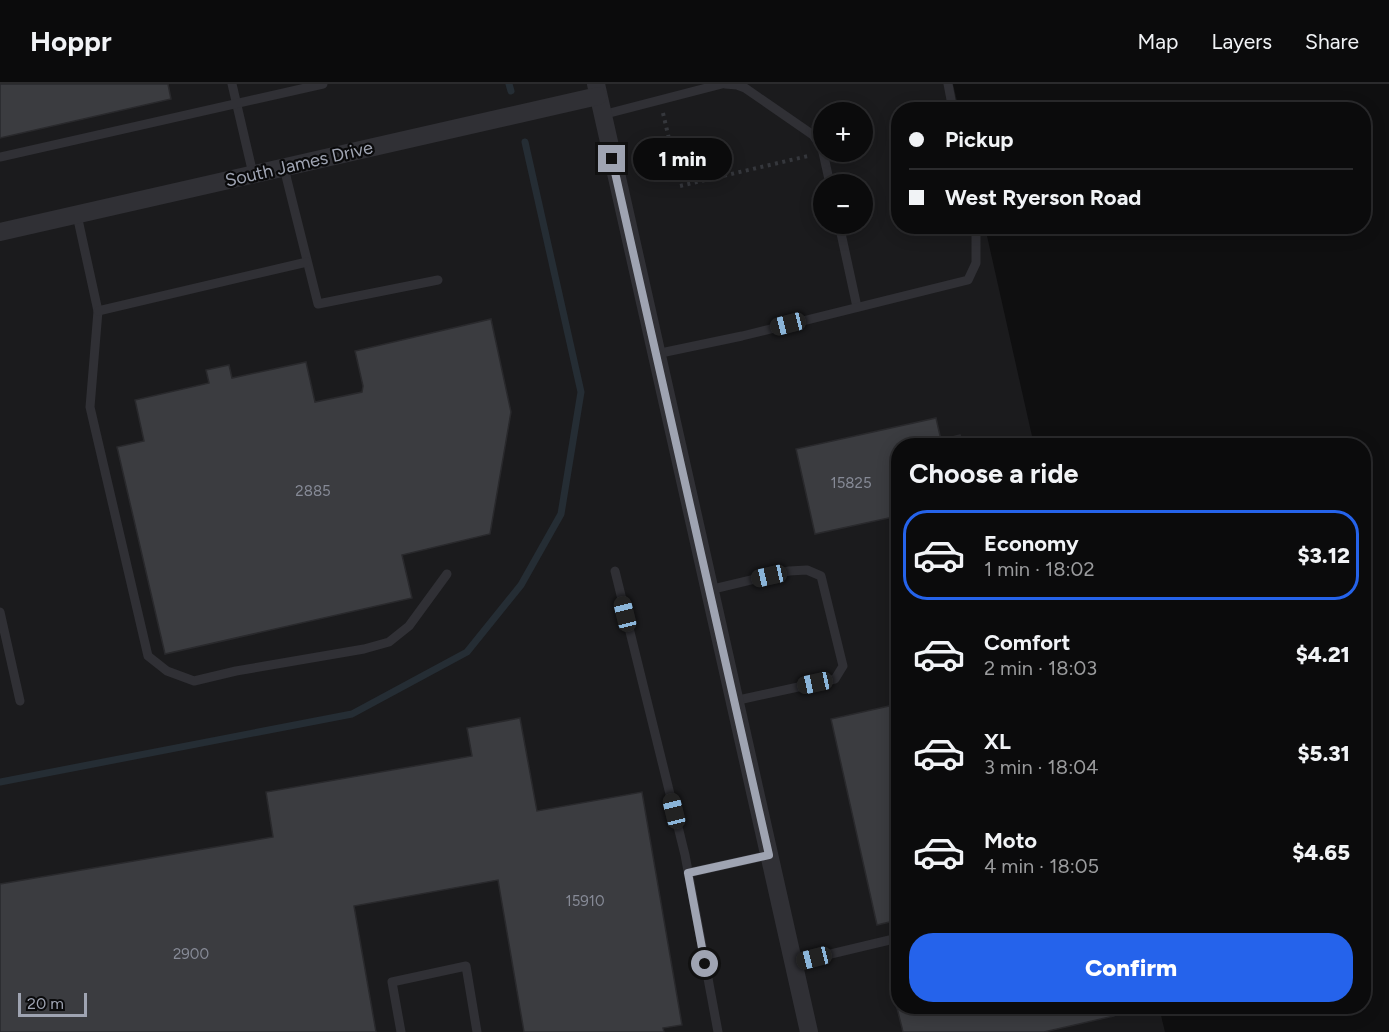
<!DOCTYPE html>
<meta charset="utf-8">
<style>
:root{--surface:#0b0b0c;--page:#141415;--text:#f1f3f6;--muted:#9a9b9d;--line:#2b2b2d;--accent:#2563eb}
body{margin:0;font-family:Figtree,sans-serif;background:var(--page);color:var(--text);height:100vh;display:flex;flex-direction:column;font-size:22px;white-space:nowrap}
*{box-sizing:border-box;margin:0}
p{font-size:20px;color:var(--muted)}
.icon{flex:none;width:33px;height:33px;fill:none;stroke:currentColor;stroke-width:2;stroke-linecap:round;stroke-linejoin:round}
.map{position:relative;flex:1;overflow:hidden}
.details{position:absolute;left:891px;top:354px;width:480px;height:576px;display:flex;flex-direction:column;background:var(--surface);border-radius:24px;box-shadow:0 3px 15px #0003,0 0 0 2px var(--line)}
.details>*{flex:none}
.guide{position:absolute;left:891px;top:18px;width:480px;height:132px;border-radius:24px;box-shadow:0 3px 15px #0003,0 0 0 2px var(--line);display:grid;align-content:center;height:132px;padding:0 18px;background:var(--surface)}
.buttons{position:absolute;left:813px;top:18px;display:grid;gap:12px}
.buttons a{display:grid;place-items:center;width:60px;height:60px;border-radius:50%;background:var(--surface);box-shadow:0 3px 15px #0003,0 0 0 2px var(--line);font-size:30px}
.scale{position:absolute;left:18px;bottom:15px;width:69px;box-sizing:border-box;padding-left:6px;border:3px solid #9fa4b2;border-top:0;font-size:16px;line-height:21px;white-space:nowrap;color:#9fa4b2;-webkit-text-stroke:4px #0a0a0b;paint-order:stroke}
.end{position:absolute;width:27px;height:27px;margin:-14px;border:8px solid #9fa4b2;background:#111;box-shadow:0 0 0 3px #111}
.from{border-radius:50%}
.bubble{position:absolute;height:42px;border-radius:21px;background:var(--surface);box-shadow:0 3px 15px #0003,0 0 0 2px var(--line);font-size:20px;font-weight:800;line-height:42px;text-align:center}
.car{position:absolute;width:18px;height:36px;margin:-18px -9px;border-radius:8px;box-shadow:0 0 4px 2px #0007;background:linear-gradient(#222 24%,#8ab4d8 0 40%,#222 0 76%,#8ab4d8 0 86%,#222 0)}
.guide b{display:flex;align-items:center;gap:21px;height:57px;font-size:22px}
.guide b+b{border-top:2px solid var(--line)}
.guide i{width:15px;height:15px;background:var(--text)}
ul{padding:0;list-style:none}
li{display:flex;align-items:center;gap:18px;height:90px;margin:0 12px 9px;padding:0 6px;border:3px solid transparent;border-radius:24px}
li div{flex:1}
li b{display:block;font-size:22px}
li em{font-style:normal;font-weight:800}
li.selected{border-color:var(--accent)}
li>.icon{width:54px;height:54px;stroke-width:1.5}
h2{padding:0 18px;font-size:27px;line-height:72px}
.action{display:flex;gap:12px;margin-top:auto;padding:12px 18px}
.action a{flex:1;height:69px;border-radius:24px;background:var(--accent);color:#fff;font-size:24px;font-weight:800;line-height:69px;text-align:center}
header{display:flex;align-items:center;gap:36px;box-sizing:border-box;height:84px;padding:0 30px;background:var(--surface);border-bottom:2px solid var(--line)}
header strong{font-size:28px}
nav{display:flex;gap:33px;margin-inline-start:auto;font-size:21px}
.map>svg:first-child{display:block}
.built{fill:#1b1b1d;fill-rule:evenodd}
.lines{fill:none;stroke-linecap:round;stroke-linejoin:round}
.stream{stroke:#252d34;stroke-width:7}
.building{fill:#3b3c40;stroke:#29292c;stroke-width:1.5}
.path{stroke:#35373c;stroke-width:4;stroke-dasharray:3 4.5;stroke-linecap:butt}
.service{stroke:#303035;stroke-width:9}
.minor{stroke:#303035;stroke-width:18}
.route{stroke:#9fa4b2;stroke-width:8}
.labels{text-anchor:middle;stroke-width:4.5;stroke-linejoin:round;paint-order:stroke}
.number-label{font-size:15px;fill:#868a96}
.street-label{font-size:18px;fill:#9fa4b2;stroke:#0a0a0b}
</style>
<header>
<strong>Hoppr</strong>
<nav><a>Map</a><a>Layers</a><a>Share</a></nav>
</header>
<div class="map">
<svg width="1389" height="948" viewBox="0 0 1389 948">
<rect width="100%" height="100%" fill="#0f0f10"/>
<!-- built -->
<path class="built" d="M0 0H953L959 25 898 26V142L985 143 1034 361 898 362V922L1159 923 1165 948H0ZM824 28H862V68H824ZM824 100H862V140H824Z"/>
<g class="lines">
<!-- stream -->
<g class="stream">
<path d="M509 0 511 7"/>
<path d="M0 698 352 630 467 568 521 501 561 430 581 308 525 58"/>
</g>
</g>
<!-- building -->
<g class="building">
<path d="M0 0H168L171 15 0 54Z"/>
<path d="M491 235 511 328 490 450 402 471 412 514 165 570 117 363 144 357 135 316 209 299 206 286 229 281 232 294 306 278 315 318 362 308 363 302 355 267Z"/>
<path d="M936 334 941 356 960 351 963 362H898V432L815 450 796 365Z"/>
<path d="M898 620V836L877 841 831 635Z"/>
<path d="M520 634 537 727 642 708 682 941 663 944 664 948H524L498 796 354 822 376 948H0V800L273 753 266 708 472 672 467 644Z"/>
<path d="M905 922H1111L1114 932 1044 948H903L897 924Z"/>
</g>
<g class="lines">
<!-- path -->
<path class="path" d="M663 29 680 102 808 72"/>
<!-- service -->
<g class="service">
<path d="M232 0 253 90"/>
<path d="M725 0 737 1 745 4 813 51 822 64 830 100"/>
<path d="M948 0 953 26"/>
<path d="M602 31 722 0"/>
<path d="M0 73 323 0"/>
<path d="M284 84 318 220 438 196"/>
<path d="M77 131 98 227 90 323 148 572 167 587 194 597 236 587 364 565 389 558 409 542 447 490"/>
<path d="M839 140 857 223"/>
<path d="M98 227 307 178"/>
<path d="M656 270 742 252 968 196 976 179V142"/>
<path d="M615 487 685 771 718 948"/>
<path d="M709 506 789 487 807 486 821 492 843 582 835 595 734 617"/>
<path d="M0 528 20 617"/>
<path d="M688 789 769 771"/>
<path d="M793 879 898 854"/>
<path d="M401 948 392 898 466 882 477 948"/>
</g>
<!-- minor -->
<g class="minor">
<path d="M596 0 809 948"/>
<path d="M0 148 598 12"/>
</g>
</g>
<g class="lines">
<!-- route -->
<path class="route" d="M612 75 769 771 688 789 705 880"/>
</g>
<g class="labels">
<!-- number labels -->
<g class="number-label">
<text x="851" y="404">15825</text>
<text x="313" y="412">2885</text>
<text x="585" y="822">15910</text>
<text x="191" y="875">2900</text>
</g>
<!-- street labels -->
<g class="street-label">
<text transform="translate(299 80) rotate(-13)" y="6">South James Drive</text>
</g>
</g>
</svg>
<div class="buttons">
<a>+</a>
<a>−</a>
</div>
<div class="scale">20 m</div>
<i class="end from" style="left:705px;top:880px"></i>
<i class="end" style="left:612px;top:75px"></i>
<div class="bubble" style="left:633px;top:54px;width:99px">1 min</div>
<i class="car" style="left:788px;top:240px;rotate:256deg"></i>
<i class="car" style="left:769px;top:492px;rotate:257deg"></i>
<i class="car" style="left:625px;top:530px;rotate:346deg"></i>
<i class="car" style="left:815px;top:599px;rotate:258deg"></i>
<i class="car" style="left:674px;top:727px;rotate:346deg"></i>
<i class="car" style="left:814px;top:874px;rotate:256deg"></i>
<div class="guide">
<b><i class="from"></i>Pickup</b>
<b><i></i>West Ryerson Road</b>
</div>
<section class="details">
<h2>Choose a ride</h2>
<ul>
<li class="selected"><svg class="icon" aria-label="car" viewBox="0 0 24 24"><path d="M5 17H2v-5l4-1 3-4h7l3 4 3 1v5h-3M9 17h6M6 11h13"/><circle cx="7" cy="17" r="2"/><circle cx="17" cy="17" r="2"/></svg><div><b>Economy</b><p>1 min · 18:02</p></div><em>$3.12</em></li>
<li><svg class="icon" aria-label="car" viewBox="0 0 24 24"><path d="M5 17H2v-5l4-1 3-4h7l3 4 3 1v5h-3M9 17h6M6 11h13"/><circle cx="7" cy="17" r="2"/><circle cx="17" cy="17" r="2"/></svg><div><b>Comfort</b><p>2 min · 18:03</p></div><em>$4.21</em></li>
<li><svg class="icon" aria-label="car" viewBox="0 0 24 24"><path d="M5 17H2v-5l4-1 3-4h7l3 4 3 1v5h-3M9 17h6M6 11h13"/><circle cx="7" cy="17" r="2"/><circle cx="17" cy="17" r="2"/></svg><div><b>XL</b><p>3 min · 18:04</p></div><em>$5.31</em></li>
<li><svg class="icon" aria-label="car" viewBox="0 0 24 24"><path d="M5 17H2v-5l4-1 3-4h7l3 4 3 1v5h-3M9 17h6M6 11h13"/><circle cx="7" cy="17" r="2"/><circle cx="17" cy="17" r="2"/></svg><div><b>Moto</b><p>4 min · 18:05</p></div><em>$4.65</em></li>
</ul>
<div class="action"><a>Confirm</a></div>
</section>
</div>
